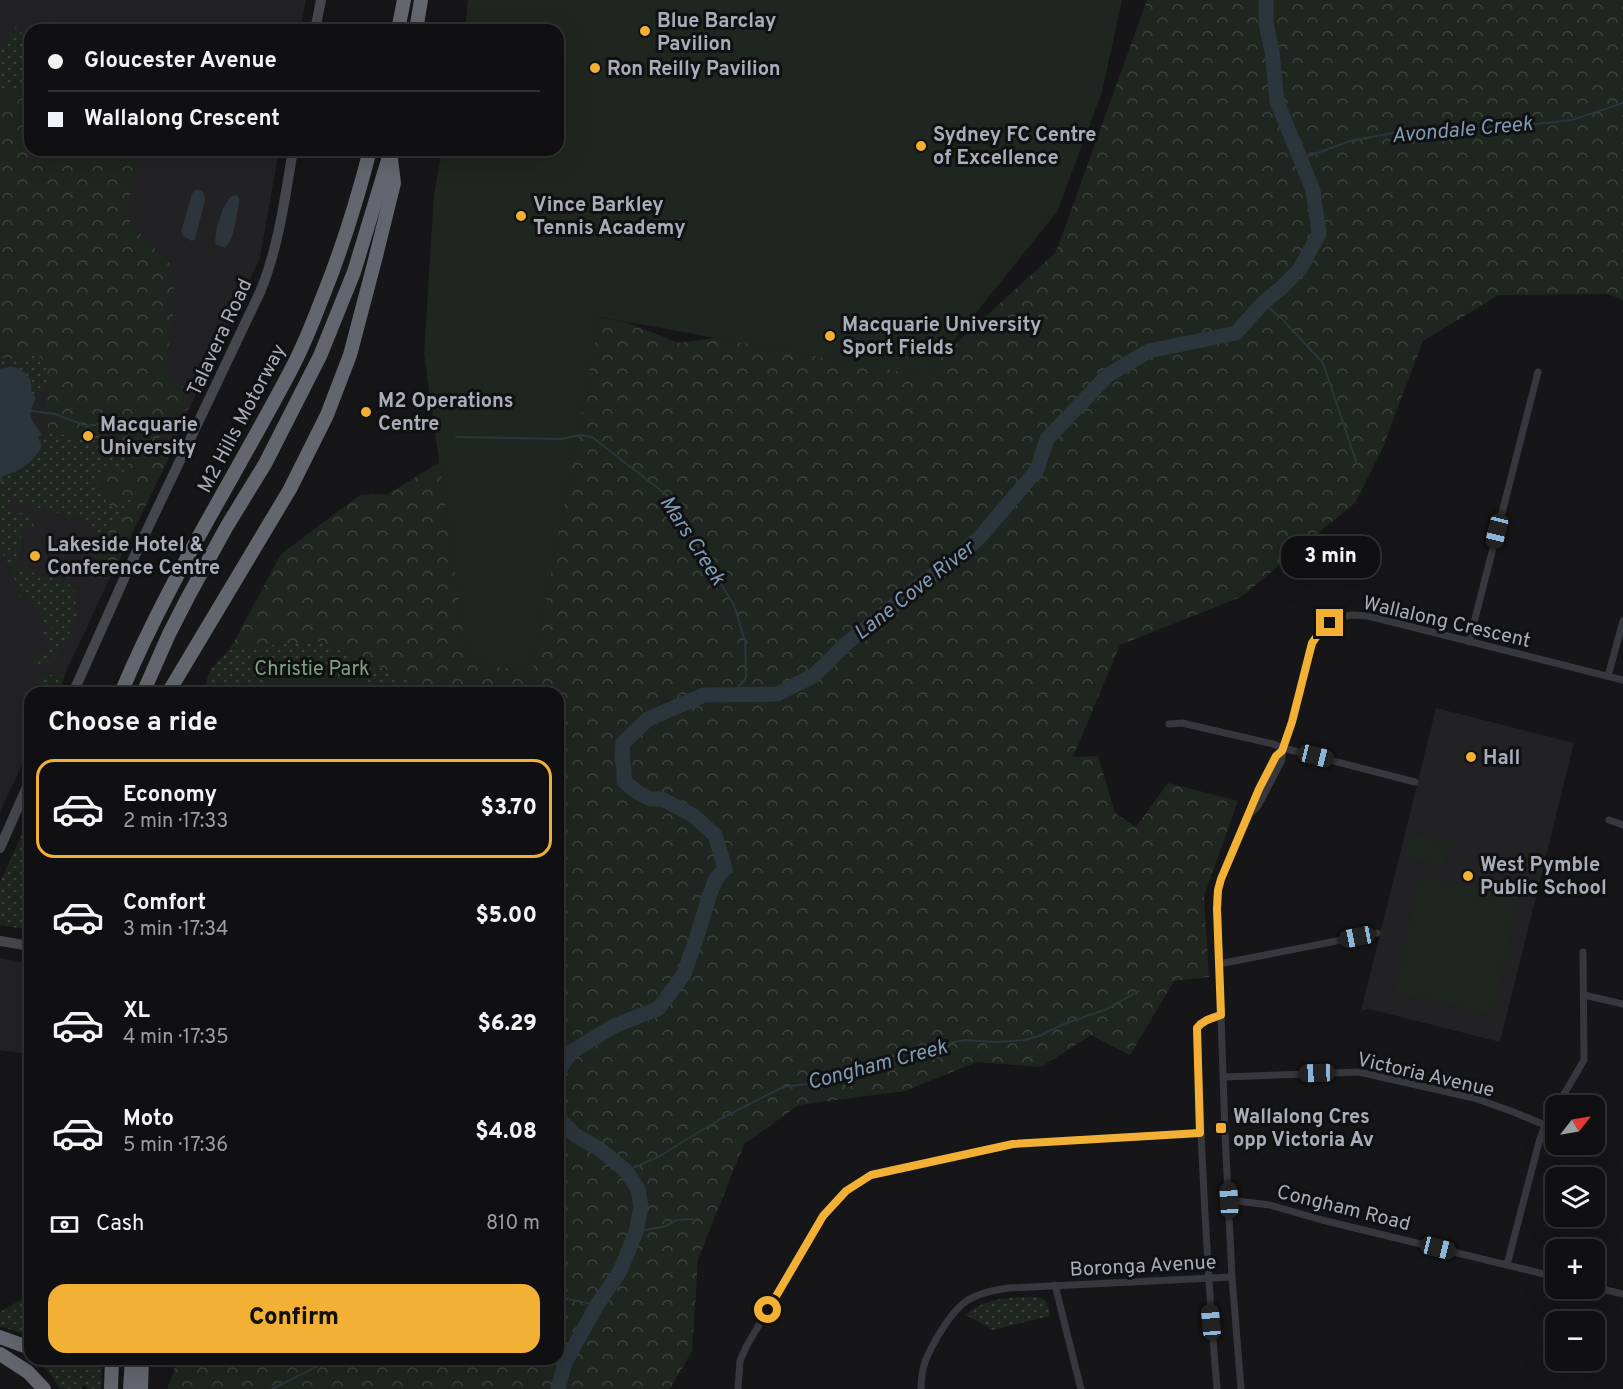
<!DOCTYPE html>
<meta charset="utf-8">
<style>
:root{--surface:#101012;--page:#1e1e20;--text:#f1f3f6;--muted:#9c9d9f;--line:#303032;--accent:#f2b134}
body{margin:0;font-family:Overpass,sans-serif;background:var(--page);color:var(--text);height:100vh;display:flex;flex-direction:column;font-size:22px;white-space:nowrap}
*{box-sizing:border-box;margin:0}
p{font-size:20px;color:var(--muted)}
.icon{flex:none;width:33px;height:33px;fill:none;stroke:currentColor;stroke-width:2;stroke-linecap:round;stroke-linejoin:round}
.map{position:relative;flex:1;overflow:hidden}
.side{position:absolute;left:24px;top:687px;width:540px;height:678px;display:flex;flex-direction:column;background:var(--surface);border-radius:18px;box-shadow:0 6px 24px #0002,0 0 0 2px var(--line)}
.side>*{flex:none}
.hud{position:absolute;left:24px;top:24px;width:540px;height:132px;border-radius:18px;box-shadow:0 6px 24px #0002,0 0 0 2px var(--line);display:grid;align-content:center;height:132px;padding:0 24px;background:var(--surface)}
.needle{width:39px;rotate:59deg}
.controls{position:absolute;left:1545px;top:1095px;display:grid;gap:12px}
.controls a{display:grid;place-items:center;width:60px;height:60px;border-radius:12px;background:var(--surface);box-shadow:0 6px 24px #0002,0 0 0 2px var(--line);font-size:30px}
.end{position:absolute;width:27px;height:27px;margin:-14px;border:8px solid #f2b134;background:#111;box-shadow:0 0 0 3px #111}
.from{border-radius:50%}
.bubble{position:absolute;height:42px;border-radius:18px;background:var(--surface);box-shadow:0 6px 24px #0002,0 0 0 2px var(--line);font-size:20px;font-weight:800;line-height:42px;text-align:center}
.car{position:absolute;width:18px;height:36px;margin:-18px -9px;border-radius:8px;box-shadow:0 0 4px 2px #0007;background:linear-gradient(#222 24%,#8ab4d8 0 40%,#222 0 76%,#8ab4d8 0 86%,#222 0)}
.hud b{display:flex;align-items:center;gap:21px;height:57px;font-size:22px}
.hud b+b{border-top:2px solid var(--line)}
.hud i{width:15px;height:15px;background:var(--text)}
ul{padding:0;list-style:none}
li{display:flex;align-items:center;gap:18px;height:99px;margin:0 12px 9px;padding:0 12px;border:3px solid transparent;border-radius:18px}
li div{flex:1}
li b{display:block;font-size:22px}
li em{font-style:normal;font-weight:800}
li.current{border-color:var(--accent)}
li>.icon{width:54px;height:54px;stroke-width:1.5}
h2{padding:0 24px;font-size:27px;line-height:72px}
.pay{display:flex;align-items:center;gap:15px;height:66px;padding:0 24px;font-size:22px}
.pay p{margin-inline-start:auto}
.primary-button{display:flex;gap:12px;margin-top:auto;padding:12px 24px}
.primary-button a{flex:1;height:69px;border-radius:18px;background:var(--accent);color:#111;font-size:24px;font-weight:800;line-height:69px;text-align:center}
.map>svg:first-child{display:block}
.built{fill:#222225}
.grass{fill:url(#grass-dots)}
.forest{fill:url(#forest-crowns)}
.garden{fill:#1e261f}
.water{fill:#2c353c}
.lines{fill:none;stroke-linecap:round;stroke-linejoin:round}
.stream{stroke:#2c353c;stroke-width:2}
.river{stroke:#2c353c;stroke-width:15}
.street{stroke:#37383d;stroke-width:7}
.secondary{stroke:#45474d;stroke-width:10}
.highway{stroke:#63666e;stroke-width:14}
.route{stroke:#f2b134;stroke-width:8}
.poi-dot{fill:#f2b134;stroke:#111113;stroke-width:2}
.labels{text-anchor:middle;stroke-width:6;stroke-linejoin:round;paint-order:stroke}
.poi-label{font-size:20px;font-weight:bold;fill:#a8adb8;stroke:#111113;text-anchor:start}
.street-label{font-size:20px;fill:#a8adb8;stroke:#111113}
.park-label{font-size:20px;fill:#7fa381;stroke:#111113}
.water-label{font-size:21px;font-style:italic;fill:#7f9bb3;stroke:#111113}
</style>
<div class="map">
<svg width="1623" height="1389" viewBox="0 0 1623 1389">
<defs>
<pattern id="grass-dots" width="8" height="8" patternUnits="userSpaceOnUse" patternTransform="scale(1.5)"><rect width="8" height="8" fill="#1e261f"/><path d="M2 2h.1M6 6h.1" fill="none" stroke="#3c433d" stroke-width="1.8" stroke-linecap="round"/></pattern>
<pattern id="forest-crowns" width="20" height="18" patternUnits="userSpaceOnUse" patternTransform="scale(1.5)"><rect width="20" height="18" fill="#1e261f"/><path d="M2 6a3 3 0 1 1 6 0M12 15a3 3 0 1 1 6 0" fill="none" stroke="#3c433d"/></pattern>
</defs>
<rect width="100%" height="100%" fill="#161618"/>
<!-- built -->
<g class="built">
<path d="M0 0H306L300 30H30V150H279L260 258 56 693H30V748L0 812Z"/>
<path d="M1436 708 1574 743 1500 1042 1369 1009 1361 1011Z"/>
<path d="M0 958 30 964V1044H29L27 1054 0 1050Z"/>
</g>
<!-- grass -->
<g class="grass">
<path d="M17 25 30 51V74L19 89 0 93V45Z"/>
<path d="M36 351 45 363 49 387 36 398 31 391 33 384C26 371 14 365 0 369V358L18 359Z"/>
<path d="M50 434 82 436 124 446 147 443 149 445V449C139 459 131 461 122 474L113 470 101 476C97 485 102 493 106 502L119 503 128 496 132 498V502L124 518 113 525 105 541 99 539 100 533 96 532V527L91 525 92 521 10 501 9 510 36 517 33 527 23 525 20 540 22 541 17 561 9 566 0 549V483L3 482 2 477 20 469 30 462 41 449 38 436Z"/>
<path d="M20 566 31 569V572L35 573V575C45 577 60 578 68 584 79 591 78 606 69 614 63 620 55 623 48 627L27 593 20 597 16 591 20 588 10 571Z"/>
<path d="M75 611 78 613C72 626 60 661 47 664 42 666 37 663 33 661L42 655 49 647 47 639 41 634 72 615Z"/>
<path d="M317 641 409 680 413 693H203L210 670 230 649Z"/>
<path d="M59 673 65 677 58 693H38C33 676 47 677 59 673Z"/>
<path d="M30 817V930L0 925V882Z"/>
<path d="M27 1296H30V1336L0 1326V1312Z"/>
<path d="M1033 1297C1047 1297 1048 1304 1050 1316L993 1330 966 1315C987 1297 1007 1298 1033 1297Z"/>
<path d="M37 1359H103L101 1389H88L85 1385H83L81 1389H60L52 1376Z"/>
</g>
<!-- forest -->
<g class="forest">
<path d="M1147 0H1623V300L1608 294 1499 295 1423 341 1383 447 1355 503 1241 597 1120 645 1073 757 1098 756 1115 813 1136 827 1168 783 1238 801 1204 896 1209 977 1174 981 1130 1055 1091 1035 1041 1067 977 1062 905 1091 799 1105 744 1144 698 1259 692 1351 670 1389H167L178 1359H558V693H413L409 680 317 641 230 649 281 554 360 495 388 494 477 440 595 317 622 321 680 343 787 327 937 361 1056 252Z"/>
<path d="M30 72V150H144L130 183V224L172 266 175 298 170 339 163 369 187 390 189 409 152 421 169 458 117 564 95 558 113 525 124 518 132 502V498L127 496 122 499 118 507 113 508 106 502 98 483 101 476 109 469 122 474 132 460 145 453 149 449V445L147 443 124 446 82 436 50 434C48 428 46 421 46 415 46 388 56 376 36 351L18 359 0 358V93L19 89Z"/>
</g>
<!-- garden -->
<g class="garden">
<path d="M468 0H1122L1102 92 1057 212 925 376 600 317 532 673 467 661 424 354 434 194 442 150H558V30H465Z"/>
<path d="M269 665 404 688V693H264Z"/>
<path d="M1410 833 1450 843 1444 867 1404 857Z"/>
<path d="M1419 875 1518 896 1494 1014 1395 993Z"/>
</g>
<!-- water -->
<g class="water">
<path d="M195 190H201L204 194 205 200 195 239 192 241 183 236 181 232 192 194Z"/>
<path d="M236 195 239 198V203C236 217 235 238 225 248L216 245C213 233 223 205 231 196Z"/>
<path d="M11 366C23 370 34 377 31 391L36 398C25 420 32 417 42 435L38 436V439L41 443V449L30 462 20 469 2 477 3 482 0 483V369Z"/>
</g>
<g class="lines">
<!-- stream -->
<g class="stream">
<path d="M1301 159 1350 141 1398 132 1517 126 1572 120 1620 104 1623 102"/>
<path d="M1263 303 1283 320 1323 363 1357 464"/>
<path d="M30 411 55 414 87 426 117 421 161 422 175 418H184"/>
<path d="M456 437 560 439 581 435 592 437 668 496 734 605 745 641 746 678 732 694"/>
<path d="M626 1171 658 1157 722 1118 783 1087 822 1082 857 1065 943 1044 965 1040 995 1042 1024 1040 1039 1036 1064 1024 1107 1009 1139 991"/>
<path d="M636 1232 666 1226 677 1220 692 1219"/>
<path d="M558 1297 597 1305"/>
<path d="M272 1389 326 1362"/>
</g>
<!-- river -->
<g class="river">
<path d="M558 1072 571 1052 614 1026 659 1008 684 974 699 930 709 896 716 879 725 868 715 835 694 816 662 799H650L637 792 624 781V770L622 758 623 743 648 719 704 695 777 694 813 676 828 662 842 647 926 580 946 568 980 537 1037 470 1047 439 1108 375 1149 351 1236 333 1263 303 1280 289 1300 269 1319 234 1313 190 1277 102 1272 51 1266 24V0"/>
<path d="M558 1389 565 1363 597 1305 620 1271 636 1232 641 1207 638 1189 626 1171 598 1148 575 1135 559 1119 558 1100"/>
</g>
<!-- street -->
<g class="street">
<path d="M1469 642 1538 372"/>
<path d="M1608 676 1623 621"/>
<path d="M1169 724 1182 723 1273 744 1283 748 1415 782"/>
<path d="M1251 813 1258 806 1282 760V751L1292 722 1310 651 1316 636 1330 623 1340 617 1352 615 1368 616 1623 680"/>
<path d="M1609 820 1623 825"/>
<path d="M1219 964 1377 933"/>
<path d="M1584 995 1623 1004"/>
<path d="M1224 1077 1359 1072 1474 1098 1511 1111 1545 1125"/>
<path d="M1557 1106 1584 1060 1583 952"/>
<path d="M1229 1200 1270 1205 1322 1220 1556 1277"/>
<path d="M1507 1265 1539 1142 1545 1125 1556 1108"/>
<path d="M1055 1285 1081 1389"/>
<path d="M1594 1287 1623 1294"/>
<path d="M738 1389 740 1361 746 1347 823 1216 845 1191 871 1175 1013 1144 1200 1133"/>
<path d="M921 1389C921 1366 927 1355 938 1336 958 1302 970 1293 1009 1288L1232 1277"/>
<path d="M1217 1389C1207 1269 1201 1149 1197 1028 1203 1020 1212 1018 1221 1015"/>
<path d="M1241 1389 1232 1277 1225 1133 1217 897 1221 879 1250 814 1253 803 1276 756 1282 751"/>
</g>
<!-- secondary -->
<g class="secondary">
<path d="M315 30 321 0"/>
<path d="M73 693 127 572 261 290C279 245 285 197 293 150"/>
<path d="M0 848 30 780"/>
<path d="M0 941 30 946"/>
</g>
<!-- highway -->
<g class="highway">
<path d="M398 30 404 0"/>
<path d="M416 30 421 0"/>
<path d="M121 693C169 578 237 474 294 364 304 344 313 322 321 301 341 252 357 201 370 150"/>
<path d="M143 693 169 634 188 597 227 526 265 464 320 356 354 272 391 150"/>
<path d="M168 693 290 489 327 415 350 355 375 260 394 183 391 159"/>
<path d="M0 1337 30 1348"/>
<path d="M0 1354 28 1372 44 1389"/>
<path d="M111 1389 112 1359"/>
<path d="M130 1389 132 1359"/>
<path d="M141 1389 142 1359"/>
</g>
</g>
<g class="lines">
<!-- route -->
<path class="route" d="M768 1310 823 1216 846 1191 871 1175 1013 1144 1200 1133 1197 1028C1203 1020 1212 1018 1221 1015L1217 909 1218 890 1221 879 1259 789 1276 756 1282 751 1292 722 1312 643 1322 629 1330 623"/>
</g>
<!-- markers -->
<g class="poi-dot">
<circle cx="645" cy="31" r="6"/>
<circle cx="595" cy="68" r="6"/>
<circle cx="921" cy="146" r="6"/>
<circle cx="521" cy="216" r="6"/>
<circle cx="830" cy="336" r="6"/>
<circle cx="366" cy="412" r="6"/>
<circle cx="88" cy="436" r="6"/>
<circle cx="35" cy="556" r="6"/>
<circle cx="1471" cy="757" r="6"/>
<circle cx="1468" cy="876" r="6"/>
<rect x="1215" y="1122" width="12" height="12" rx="3"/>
</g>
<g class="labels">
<!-- poi labels -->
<g class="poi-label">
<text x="657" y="27">Blue Barclay<tspan x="657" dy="23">Pavilion</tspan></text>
<text x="607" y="75">Ron Reilly Pavilion</text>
<text x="933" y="141">Sydney FC Centre<tspan x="933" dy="23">of Excellence</tspan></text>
<text x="533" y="211">Vince Barkley<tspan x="533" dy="23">Tennis Academy</tspan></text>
<text x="842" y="331">Macquarie University<tspan x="842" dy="23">Sport Fields</tspan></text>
<text x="378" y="407">M2 Operations<tspan x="378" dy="23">Centre</tspan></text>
<text x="100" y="431">Macquarie<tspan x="100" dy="23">University</tspan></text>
<text x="47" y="551">Lakeside Hotel &amp;<tspan x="47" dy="23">Conference Centre</tspan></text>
<text x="1483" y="764">Hall</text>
<text x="1480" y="871">West Pymble<tspan x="1480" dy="23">Public School</tspan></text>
<text x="1233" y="1123">Wallalong Cres<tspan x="1233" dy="23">opp Victoria Av</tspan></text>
</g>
<!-- street labels -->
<g class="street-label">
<text transform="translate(219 337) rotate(-65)" y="7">Talavera Road</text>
<text transform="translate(241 418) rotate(-62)" y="7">M2 Hills Motorway</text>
<text transform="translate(1447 621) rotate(13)" y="7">Wallalong Crescent</text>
<text transform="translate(1426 1074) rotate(13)" y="7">Victoria Avenue</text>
<text transform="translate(1344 1207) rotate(14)" y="7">Congham Road</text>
<text transform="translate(1143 1265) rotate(-3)" y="7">Boronga Avenue</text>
</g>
<!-- park labels -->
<g class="park-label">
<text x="312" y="675">Christie Park</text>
</g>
<!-- water labels -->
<g class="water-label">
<text transform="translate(1462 129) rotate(-5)" y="7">Avondale Creek</text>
<text transform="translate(693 540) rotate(57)" y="7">Mars Creek</text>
<text transform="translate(914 590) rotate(-38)" y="7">Lane Cove River</text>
<text transform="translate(877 1064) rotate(-15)" y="7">Congham Creek</text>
</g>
</g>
</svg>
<div class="controls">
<a><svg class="needle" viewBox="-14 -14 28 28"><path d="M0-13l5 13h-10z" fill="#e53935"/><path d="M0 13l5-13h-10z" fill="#9c9d9f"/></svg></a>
<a><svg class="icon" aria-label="layers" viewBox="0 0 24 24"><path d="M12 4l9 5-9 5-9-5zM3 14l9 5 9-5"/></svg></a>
<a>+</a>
<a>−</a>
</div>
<i class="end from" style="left:768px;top:1310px"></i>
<i class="end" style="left:1330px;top:623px"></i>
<div class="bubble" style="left:1281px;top:536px;width:99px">3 min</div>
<i class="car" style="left:1497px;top:531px;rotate:194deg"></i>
<i class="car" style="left:1316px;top:756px;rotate:104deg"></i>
<i class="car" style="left:1357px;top:937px;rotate:259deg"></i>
<i class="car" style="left:1317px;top:1073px;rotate:268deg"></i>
<i class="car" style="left:1229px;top:1200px;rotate:357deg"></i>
<i class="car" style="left:1438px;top:1248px;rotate:104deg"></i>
<i class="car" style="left:1211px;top:1322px;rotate:355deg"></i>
<div class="hud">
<b><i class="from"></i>Gloucester Avenue</b>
<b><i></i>Wallalong Crescent</b>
</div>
<section class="side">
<h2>Choose a ride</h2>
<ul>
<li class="current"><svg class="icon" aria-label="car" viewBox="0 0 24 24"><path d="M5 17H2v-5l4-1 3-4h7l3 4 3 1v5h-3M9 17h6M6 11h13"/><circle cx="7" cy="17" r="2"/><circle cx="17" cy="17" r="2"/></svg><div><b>Economy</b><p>2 min · 17:33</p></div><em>$3.70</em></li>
<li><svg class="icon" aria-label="car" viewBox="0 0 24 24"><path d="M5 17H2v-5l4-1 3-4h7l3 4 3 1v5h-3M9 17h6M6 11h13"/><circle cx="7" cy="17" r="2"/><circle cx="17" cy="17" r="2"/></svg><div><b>Comfort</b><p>3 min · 17:34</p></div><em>$5.00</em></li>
<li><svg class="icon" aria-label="car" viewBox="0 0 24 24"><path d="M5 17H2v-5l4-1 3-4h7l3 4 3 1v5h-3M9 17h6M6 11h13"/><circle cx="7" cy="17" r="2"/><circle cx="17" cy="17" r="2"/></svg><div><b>XL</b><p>4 min · 17:35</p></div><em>$6.29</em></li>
<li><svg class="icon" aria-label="car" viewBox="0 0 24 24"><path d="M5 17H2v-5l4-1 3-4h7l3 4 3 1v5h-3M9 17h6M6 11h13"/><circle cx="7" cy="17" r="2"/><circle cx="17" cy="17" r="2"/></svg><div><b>Moto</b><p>5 min · 17:36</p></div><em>$4.08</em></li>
</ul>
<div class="pay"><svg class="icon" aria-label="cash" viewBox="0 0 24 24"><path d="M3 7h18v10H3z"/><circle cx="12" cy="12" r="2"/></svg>Cash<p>810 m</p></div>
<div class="primary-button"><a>Confirm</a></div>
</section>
</div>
